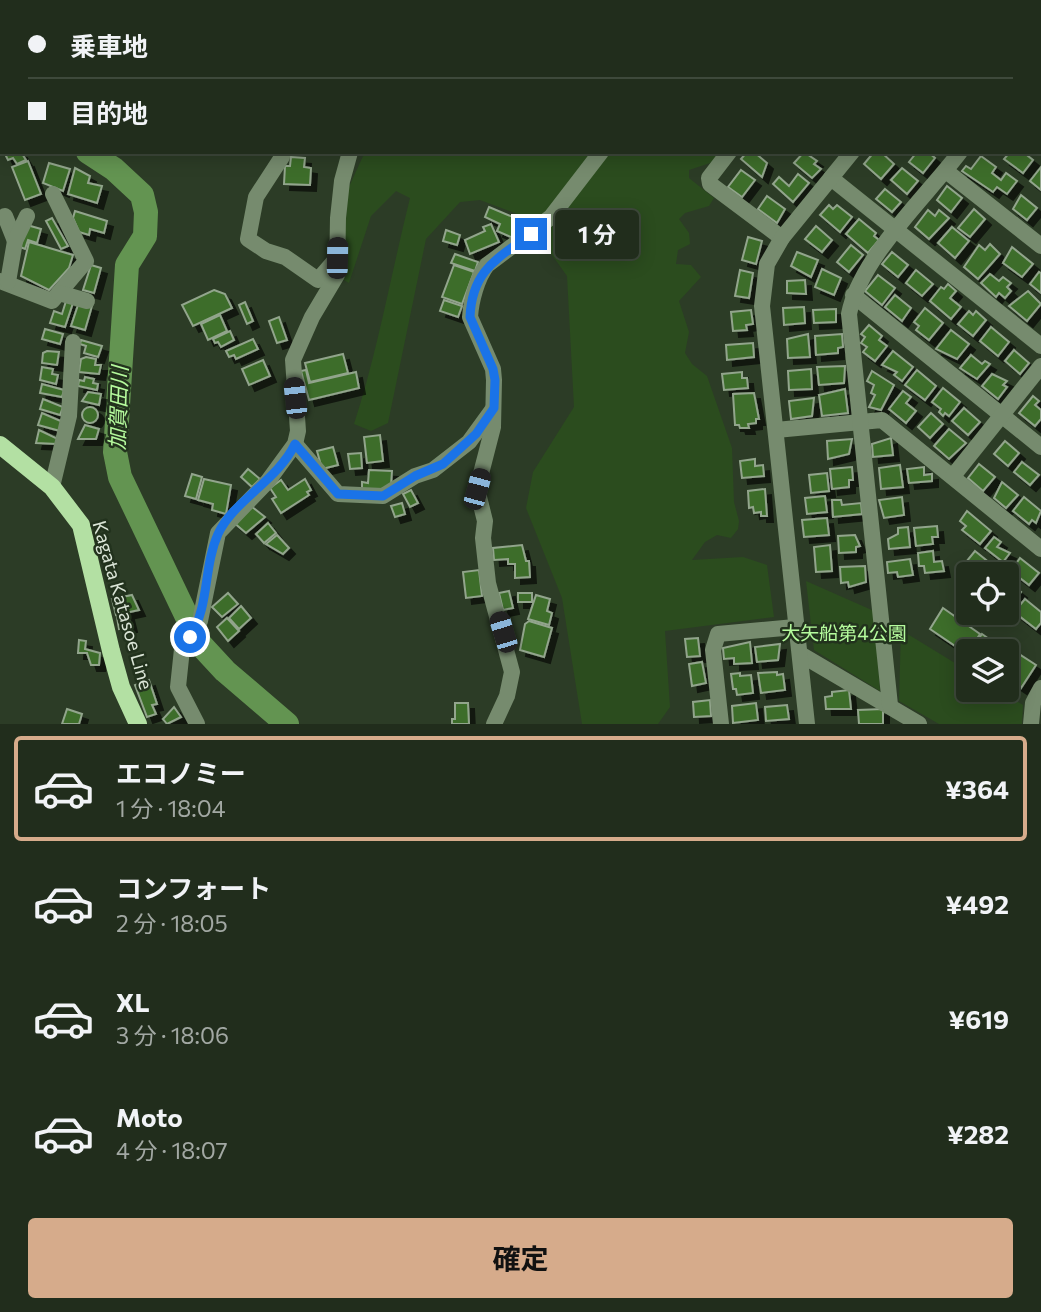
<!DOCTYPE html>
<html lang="ja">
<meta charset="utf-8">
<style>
:root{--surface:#212d1c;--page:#2d3929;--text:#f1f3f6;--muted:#a2a8a3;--line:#3e493b;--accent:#d6ab8b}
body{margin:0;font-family:Commissioner,"Noto Sans JP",sans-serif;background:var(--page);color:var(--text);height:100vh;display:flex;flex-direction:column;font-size:26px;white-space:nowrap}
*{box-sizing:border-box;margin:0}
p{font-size:23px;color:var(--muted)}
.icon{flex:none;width:38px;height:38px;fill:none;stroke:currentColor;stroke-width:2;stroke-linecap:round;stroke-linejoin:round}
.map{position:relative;height:724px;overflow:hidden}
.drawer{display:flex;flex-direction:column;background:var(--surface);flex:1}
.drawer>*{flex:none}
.banner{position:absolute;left:0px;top:0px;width:1041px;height:154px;box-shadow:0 4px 18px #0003,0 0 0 2px var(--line);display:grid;align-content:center;height:154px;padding:0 28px;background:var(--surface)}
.buttons{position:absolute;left:956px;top:562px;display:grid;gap:14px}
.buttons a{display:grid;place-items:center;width:63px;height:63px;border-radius:7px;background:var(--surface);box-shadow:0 4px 18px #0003,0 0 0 2px var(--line);font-size:35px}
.end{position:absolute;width:32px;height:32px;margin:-16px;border:9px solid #1a73e8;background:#fff;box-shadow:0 0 0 4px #fff}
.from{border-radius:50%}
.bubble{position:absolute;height:49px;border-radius:7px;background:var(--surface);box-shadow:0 4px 18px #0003,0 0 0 2px var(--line);font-size:23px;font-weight:700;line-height:49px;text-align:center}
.car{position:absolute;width:21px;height:42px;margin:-21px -10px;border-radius:9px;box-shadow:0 0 5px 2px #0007;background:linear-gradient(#222 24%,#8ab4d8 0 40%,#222 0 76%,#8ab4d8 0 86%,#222 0)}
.banner b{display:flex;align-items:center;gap:24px;height:66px;font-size:26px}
.banner b+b{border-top:2px solid var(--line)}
.banner i{width:18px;height:18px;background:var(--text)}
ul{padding:12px 0 0;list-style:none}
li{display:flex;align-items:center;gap:21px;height:105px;margin:0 14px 10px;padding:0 14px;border:4px solid transparent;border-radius:7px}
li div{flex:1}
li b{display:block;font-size:26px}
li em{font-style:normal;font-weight:700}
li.on{border-color:var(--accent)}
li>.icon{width:63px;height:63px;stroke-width:1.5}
.button{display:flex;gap:14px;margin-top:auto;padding:14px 28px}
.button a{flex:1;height:80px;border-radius:7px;background:var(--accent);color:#111;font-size:28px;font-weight:700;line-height:80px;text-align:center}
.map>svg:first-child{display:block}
.green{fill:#2b4c1e}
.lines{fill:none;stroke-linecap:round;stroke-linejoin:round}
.river{stroke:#639451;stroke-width:24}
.building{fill:#3d6d2b;stroke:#92a58c;stroke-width:2;filter:url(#shadow)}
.minor{stroke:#768b6e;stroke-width:16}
.major{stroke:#b3e0a3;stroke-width:18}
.route{stroke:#1a73e8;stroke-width:9}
.labels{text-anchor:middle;stroke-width:5;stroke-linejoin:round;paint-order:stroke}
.street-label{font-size:19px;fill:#dbe5d7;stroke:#22321d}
.park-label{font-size:19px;fill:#b5fb9d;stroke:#22321d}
.water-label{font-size:21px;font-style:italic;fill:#b5fa9d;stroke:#22321d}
</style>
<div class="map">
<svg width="1041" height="724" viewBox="0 0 1041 724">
<defs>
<filter id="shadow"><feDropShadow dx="6" dy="6" stdDeviation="0" flood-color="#0009"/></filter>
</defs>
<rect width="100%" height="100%" fill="#2c3c26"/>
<!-- green -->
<g class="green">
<path d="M438 0H891L438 2Z"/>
<path d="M371 152H721L713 162 689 170V178L714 198 709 206 685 213 679 219 689 233 690 244 678 250 676 264 691 265 701 277 679 301 689 332 685 353 692 364 707 376 732 448 734 502 739 521 738 529 731 538 717 535 705 542 692 560 743 557 767 565 774 617 665 631 670 707 658 724H582L562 598 526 508 533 472 574 407 567 276 525 217 480 200 460 202 426 239 388 423 371 431 354 424C378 350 391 274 410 198L396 191 371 216 349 283 342 279 348 189 364 154Z"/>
<path d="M806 581 874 611 880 691 814 650Z"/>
<path d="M901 630 968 671V690H998L1023 705 1022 724H939L899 701Z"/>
</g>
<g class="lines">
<!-- river -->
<g class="river">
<path d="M82 2V0"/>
<path d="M88 152 114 169 142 195 146 212 145 236 127 265 115 452 120 477 200 644 225 671 287 724"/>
</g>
</g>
<!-- building -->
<g class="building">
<path d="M4 152H21L26 160 17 164 13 158 8 160Z"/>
<path d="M747 152H754L767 163 762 177 741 159Z"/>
<path d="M804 152 817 161 814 164 821 169 812 178 794 163Z"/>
<path d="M874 152H881L894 164 881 179 864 164Z"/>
<path d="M917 152H928L935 158 923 173 909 162Z"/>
<path d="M1010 152H1023L1033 160 1023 173 1004 159Z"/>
<path d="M981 156 996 167 992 173 1001 180 1006 173 1017 181 1007 194 997 187 993 192 962 171 966 166 971 169Z"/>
<path d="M291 157 305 158 304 167 311 168 310 185 284 184 285 166H290Z"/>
<path d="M28 161 41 194 25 200 12 167Z"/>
<path d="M49 163 70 169 63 191 43 183Z"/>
<path d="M1041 167V190L1030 181Z"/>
<path d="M75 168 90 176 88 183 102 186 97 203 68 194Z"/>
<path d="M902 168 918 181 907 194 891 180Z"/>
<path d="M741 170 755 180 742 197 728 187Z"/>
<path d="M798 174 809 183 793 202 773 184 779 177 789 186Z"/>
<path d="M947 186 962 198 951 212 937 200Z"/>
<path d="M885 189 901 202 892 212 876 199Z"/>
<path d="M1021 195 1037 208 1027 220 1013 209Z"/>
<path d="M767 196 785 209 777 223 758 209Z"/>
<path d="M829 205 833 209 837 205 852 217 840 232 820 215Z"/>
<path d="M489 207 520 220 513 238 497 231 500 224 485 217Z"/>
<path d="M974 209 985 219 970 237 958 228Z"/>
<path d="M928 210 935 216 939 210 949 218 929 239 915 227Z"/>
<path d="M75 211 107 221 104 233 90 229 89 235 79 232 73 218Z"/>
<path d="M52 218 68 246 61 249 46 221Z"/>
<path d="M859 219 876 233 874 236 879 240 868 253 846 234Z"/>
<path d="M491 224 499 242 470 254 465 240 485 231 483 227Z"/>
<path d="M27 225 41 229 37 243 28 240 25 249 20 247Z"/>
<path d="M816 226 832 240 822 252 805 239Z"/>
<path d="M952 227 969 241 955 258 938 243Z"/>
<path d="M446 230 460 235 457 245 443 241Z"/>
<path d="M748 237 762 241 756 264 742 260Z"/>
<path d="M29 242 73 255 69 268 49 290 21 276Z"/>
<path d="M990 244 1000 254 978 279 964 267 979 245 985 250Z"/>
<path d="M851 245 863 255 849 272 837 262Z"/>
<path d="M1012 247 1033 264 1022 277 1003 263Z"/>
<path d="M797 252 818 260 811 277 791 266Z"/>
<path d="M892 252 908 265 898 277 882 264Z"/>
<path d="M455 254 478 262 475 271 451 263Z"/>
<path d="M91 265 101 268 94 293 83 290Z"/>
<path d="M454 265 474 272 462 304 442 297Z"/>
<path d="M822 269 841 278 834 295 815 287Z"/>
<path d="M740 270 753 273 749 298 735 296Z"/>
<path d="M916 270 933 284 922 296 906 283Z"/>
<path d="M1039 272 1041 273V293L1030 284Z"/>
<path d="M990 274 999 281 1003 277 1011 283 1007 287 1011 291 1005 298 999 293 996 297 981 283Z"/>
<path d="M878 275 895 288 882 305 865 291Z"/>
<path d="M805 280 806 294 787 293V281Z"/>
<path d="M948 284 956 291 950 298 961 307 951 319 930 301 941 287 944 289Z"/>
<path d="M214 290 225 294 232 308 193 326 182 305Z"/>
<path d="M1028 291 1041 304 1027 321 1009 306Z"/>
<path d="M895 295 911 308 902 321 885 307Z"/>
<path d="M444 300 462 306 458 317 440 311Z"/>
<path d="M66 301 73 303 65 327 50 323 54 311 62 314Z"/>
<path d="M79 302 92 306 85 330 71 326Z"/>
<path d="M245 302 253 321 247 324 239 305Z"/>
<path d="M804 307 805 323 784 325 783 308Z"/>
<path d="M925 308 943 323 929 340 916 330 919 326 914 322Z"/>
<path d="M836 309V322L814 323 813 310Z"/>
<path d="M751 310 753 324 746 325 747 330 733 331 731 312Z"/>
<path d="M969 311 973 315 976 311 986 320 973 336 958 324Z"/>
<path d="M220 315 227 331 208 340 201 324Z"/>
<path d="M279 317 287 340 277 343 269 321Z"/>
<path d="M869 325 882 336 879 340 887 346 875 361 863 352 867 347 861 343 865 337 861 334Z"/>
<path d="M991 327 1009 342 998 356 980 341Z"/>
<path d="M45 329 63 334 60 344 42 339Z"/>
<path d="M951 330 969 344 957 359 936 349Z"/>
<path d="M230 331 234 340 221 347 218 342 215 343 213 339Z"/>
<path d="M808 334 810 357 788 358 787 339Z"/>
<path d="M842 334 843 347 838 348V353L816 355 815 336Z"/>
<path d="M253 339 258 349 236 359 234 355 229 357 226 351Z"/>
<path d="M81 340 102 346 98 357 84 353 86 346 80 344Z"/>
<path d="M753 343 754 357 727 360 726 345Z"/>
<path d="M1014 350 1029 363 1020 374 1005 361Z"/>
<path d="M47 351 59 352 57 365 42 363 43 353Z"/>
<path d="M893 351 913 367 902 381 894 375 897 372 882 365Z"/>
<path d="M343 354 348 373 310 382 305 363Z"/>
<path d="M971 355 982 364 985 361 990 364 977 379 960 368Z"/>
<path d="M86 357 96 359 95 365H101L99 374 79 372 81 359Z"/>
<path d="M263 360 270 376 249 385 242 369Z"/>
<path d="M845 366 844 383 819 385 817 367Z"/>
<path d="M42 367 53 369 52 374 58 375 56 384 40 380Z"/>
<path d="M811 369 812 389 789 390 788 371Z"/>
<path d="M306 370 309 383 356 372 359 388 309 400 301 371Z"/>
<path d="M917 370 936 386 925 400 905 385Z"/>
<path d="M872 371 894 385 881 410 869 407 875 395 871 393 874 385 867 381Z"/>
<path d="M742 372V378H747L748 388 724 390 722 374Z"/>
<path d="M992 374 1007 381 1003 385 1007 387 998 399 982 386Z"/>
<path d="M85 377 94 379 93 383 98 384 97 390 78 386 79 380 84 381Z"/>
<path d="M42 384 64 390 62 397 40 393Z"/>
<path d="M943 388 960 402 949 416 945 413 943 416 939 412 941 409 932 402Z"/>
<path d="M845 389 848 413 822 416 819 395Z"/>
<path d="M903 391 911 397 906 403 916 411 906 423 889 409Z"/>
<path d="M88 392 101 394 99 405 82 401Z"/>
<path d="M754 393 759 419H756V423L748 424 749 428H740L739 425H735L733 394Z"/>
<path d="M1033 396 1039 401 1035 405 1041 410V419L1035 426 1019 413Z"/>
<path d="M814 398 812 416 791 419 789 401Z"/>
<path d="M43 399 63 407 60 415 40 409Z"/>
<circle cx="90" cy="415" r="8"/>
<path d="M964 408 980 422 968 435 952 421Z"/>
<path d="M42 413 63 422 60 431 38 425Z"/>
<path d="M931 413 943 424 930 438 918 427Z"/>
<path d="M85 425 99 429 96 439H78Z"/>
<path d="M949 429 966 443 949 459 934 446Z"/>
<path d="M39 430 58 439 57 444 36 443Z"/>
<path d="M380 435 383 461 367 463 364 437Z"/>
<path d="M891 438 893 455 873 457 872 444Z"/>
<path d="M852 439 849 454 828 459 827 441Z"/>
<path d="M1005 441 1019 453 1008 466 994 454Z"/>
<path d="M333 447 338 465 322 469 317 451Z"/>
<path d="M361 453 362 468 350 469 348 454Z"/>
<path d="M755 459V466L763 465 764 476 742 478 740 461Z"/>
<path d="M1022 462 1039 475 1030 485 1014 472Z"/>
<path d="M979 464 995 477 983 491 968 478Z"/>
<path d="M900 465 903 487 881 489 879 468Z"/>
<path d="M852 467 853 480H849V487L832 489 830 469Z"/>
<path d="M924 467V475L932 474V481L909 483 907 469Z"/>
<path d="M248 469 260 479 252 487 241 477Z"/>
<path d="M369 470 392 471 391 486 380 492 362 491V482L368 483Z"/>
<path d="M827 473 829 491 811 493 809 475Z"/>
<path d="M192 474 202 477 196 499 185 496Z"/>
<path d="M204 479 231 485 226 514 212 510 213 504 198 500Z"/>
<path d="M305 479 311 490 307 492 309 495 281 513 272 499 276 497 270 488 281 480 288 490Z"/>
<path d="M1002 482 1018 495 1006 508 994 498Z"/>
<path d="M765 489 767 516H761V512L754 513 753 507 749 508 748 491Z"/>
<path d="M411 490 418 503 410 507 403 494Z"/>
<path d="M825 496 827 512 807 514 805 498Z"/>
<path d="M902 497 904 515 884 518 879 500Z"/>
<path d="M1024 497 1041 511 1036 523 1032 520 1029 524 1013 511Z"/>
<path d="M832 500H841L842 505 861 503 862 514 833 517Z"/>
<path d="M402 503 405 514 395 517 391 506Z"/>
<path d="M251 506 265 517 246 533 233 522Z"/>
<path d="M967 511 991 531 980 544 962 530 966 526 960 521Z"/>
<path d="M827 518 829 535 804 537 802 520Z"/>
<path d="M268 523 276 533 264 543 256 534Z"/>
<path d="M937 526 938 537H932L933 544 916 546 914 528Z"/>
<path d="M908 527 910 547 889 549 888 539 898 534V528Z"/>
<path d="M277 535 289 548 283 554 266 544Z"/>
<path d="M855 535 860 546 856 547V552L839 553 838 536Z"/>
<path d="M994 537 1001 542 997 547 1010 553 1003 562 985 548Z"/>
<path d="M522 545 526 561H529L530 577 515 578V564H508V559L494 560 493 548Z"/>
<path d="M830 545 832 571 816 572 814 547Z"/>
<path d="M933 551 934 562 942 561 944 571 925 573 924 566H919L918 553Z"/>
<path d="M975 551 996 568 991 574H968V578L963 574 970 565 966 562Z"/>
<path d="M1020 558 1039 573 1029 585 1011 571Z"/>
<path d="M910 559 913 575 898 577 897 572 888 573 887 562Z"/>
<path d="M865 566 866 582 849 587 848 582 841 583 840 567Z"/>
<path d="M479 570 482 596 466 598 463 572Z"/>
<path d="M1006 580 1021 592 1014 601 1006 598Z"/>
<path d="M509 591 513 608 503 610 499 593Z"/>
<path d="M228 593 238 604 222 617 212 607Z"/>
<rect x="518" y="593" width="14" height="9"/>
<path d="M132 595 139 610 116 615 112 599Z"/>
<path d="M536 595 550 599 547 611 552 613 549 625 528 619Z"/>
<path d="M1025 599 1041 612V623L1036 629 1014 612Z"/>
<path d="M241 606 251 618 239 629 229 618Z"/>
<path d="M943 608 980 634 967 654 930 629Z"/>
<path d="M128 614 131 626 119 629 117 617Z"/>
<path d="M227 618 239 631 228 641 217 627Z"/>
<path d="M529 621 552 628 544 657 520 650 525 624Z"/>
<path d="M982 634 996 644 990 651H970Z"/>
<path d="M698 638 700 656 687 657 685 639Z"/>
<path d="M79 640 86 641 85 649 100 653 99 665H91L87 653H78Z"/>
<path d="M999 641 1036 665 1021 688 1006 678V651H992Z"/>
<path d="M750 642 752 663 734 664V658L724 659 723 648Z"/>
<path d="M780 644 778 660 757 662 755 647Z"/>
<path d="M702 662 706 683 692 686 689 664Z"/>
<path d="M777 672V675L783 674 785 690 761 693 758 673Z"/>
<path d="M740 673V676L751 675 753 693 737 695 736 689H733L731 674Z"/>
<path d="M149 680 157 704 152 705 156 714 147 717 135 685Z"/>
<path d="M849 690 851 709H826L825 697 832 696V692Z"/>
<path d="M710 700 711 716 694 717 693 702Z"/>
<path d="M455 703H468L469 724H452V719H455Z"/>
<path d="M756 703 758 720 733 723 732 706Z"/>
<path d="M787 705 789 719 766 721 765 707Z"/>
<path d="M174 707 181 717 167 724 163 719Z"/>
<path d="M67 709 82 714 79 724H62Z"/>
<path d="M883 709V724H859L858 710Z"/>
</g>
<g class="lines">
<!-- minor -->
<g class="minor">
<path d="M325 0 326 2"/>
<path d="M288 2 293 0"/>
<path d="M423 2 424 0"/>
<path d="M743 2 745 0"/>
<path d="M909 2 910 0"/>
<path d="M973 2 974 0"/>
<path d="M1040 53 1041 52"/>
<path d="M1040 143 1041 145"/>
<path d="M729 152 709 178 710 184 782 238"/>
<path d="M282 157 256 197 248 239 266 251 285 257 318 280 337 258"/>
<path d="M946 171 1041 246"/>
<path d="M831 178 1041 346"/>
<path d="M5 216 15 241"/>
<path d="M0 281 52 301 86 261 53 194"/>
<path d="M8 282 15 241 27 216"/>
<path d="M59 293 87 301"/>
<path d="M853 295 1041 447"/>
<path d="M776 430 882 420 1041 549"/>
<path d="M295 444 338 494 383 496 415 476 433 470 469 442 493 409"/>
<path d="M953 476 1041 366"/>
<path d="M52 487 69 416 73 342"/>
<path d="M800 654 919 724"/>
<path d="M890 705 849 314C860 258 925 198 960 152"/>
<path d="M197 724 178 687 182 649 200 621 218 533 268 481 295 444 298 431 293 360 312 317 337 275 338 218 342 181 350 152"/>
<path d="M494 724 507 696 512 672 488 583 483 538 485 521 477 489 493 427 494 380 493 369 470 317C471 301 477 278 487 265L551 217 601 152"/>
<path d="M721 724 713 650 718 634 795 627"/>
<path d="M807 724 762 306 767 264 782 238 852 152"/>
<path d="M1031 724 1033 703 1041 688"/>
</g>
<!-- major -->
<path class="major" d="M0 445 52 487 81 525 111 651 121 687 138 724"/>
</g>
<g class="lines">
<!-- route -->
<path class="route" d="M190 637C210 605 203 568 218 534 233 501 278 480 295 444L338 494 383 496 415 476 443 464 476 434 494 408 495 380 493 369 470 317C472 270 497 259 531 234"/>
</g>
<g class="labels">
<!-- street labels -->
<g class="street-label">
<text transform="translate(123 605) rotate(74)" y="7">Kagata Katasoe Line</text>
</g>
<!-- park labels -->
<g class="park-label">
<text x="844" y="640">大矢船第4公園</text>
</g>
<!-- water labels -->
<g class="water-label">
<text transform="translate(119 408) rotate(-88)" y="7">加賀田川</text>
</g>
</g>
</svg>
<div class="buttons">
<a><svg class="icon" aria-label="locate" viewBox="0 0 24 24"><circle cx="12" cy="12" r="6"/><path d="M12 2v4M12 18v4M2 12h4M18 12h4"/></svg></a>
<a><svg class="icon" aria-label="layers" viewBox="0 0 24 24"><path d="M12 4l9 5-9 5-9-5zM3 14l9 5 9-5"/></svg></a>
</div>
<i class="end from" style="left:190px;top:637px"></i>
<i class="end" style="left:531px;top:234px"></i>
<div class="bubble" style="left:555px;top:210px;width:84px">1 分</div>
<i class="car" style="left:337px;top:258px;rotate:1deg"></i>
<i class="car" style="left:295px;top:398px;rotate:354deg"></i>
<i class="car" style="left:477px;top:489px;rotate:15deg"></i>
<i class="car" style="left:503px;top:632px;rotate:343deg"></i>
<div class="banner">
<b><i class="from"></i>乗車地</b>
<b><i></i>目的地</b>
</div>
</div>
<section class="drawer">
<ul>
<li class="on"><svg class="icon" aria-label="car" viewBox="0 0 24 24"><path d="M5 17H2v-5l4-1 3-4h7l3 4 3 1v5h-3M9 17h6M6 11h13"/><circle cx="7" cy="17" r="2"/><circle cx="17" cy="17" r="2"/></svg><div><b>エコノミー</b><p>1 分 · 18:04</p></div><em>¥364</em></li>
<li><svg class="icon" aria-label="car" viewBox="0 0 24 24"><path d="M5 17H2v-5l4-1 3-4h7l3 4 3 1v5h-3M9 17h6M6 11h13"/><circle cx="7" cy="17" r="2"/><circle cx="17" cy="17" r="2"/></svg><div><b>コンフォート</b><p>2 分 · 18:05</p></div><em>¥492</em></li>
<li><svg class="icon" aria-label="car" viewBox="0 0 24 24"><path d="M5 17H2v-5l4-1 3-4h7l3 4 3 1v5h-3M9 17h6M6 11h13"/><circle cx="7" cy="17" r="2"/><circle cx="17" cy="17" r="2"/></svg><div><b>XL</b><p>3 分 · 18:06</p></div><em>¥619</em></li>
<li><svg class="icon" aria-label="car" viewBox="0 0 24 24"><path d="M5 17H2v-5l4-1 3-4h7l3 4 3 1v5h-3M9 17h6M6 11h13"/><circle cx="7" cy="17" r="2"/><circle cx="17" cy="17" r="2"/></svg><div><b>Moto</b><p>4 分 · 18:07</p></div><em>¥282</em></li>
</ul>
<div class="button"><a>確定</a></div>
</section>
